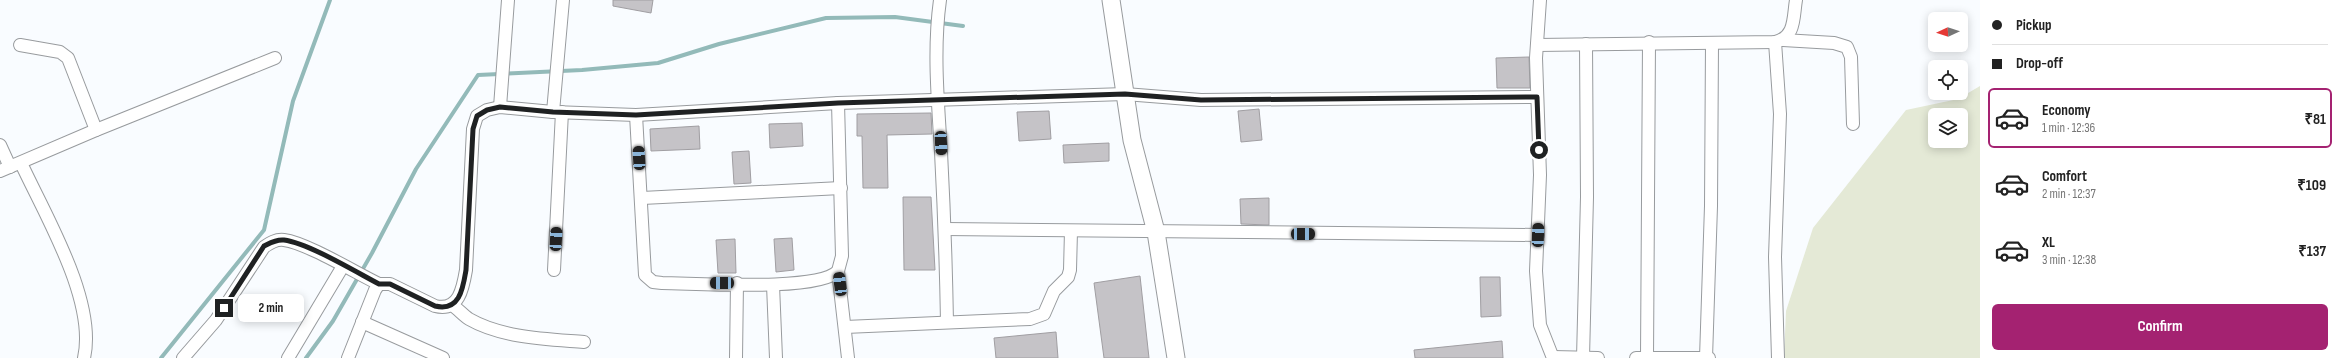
<!DOCTYPE html>
<meta charset="utf-8">
<style>
:root{--surface:#fff;--page:#f6f6f6;--text:#222;--muted:#767676;--line:#e0e0e0;--accent:#a42271}
body{margin:0;font-family:"Sofia Sans Condensed",sans-serif;background:var(--page);color:var(--text);height:100vh;display:flex;flex-direction:column;font-size:15px;white-space:nowrap}
*{box-sizing:border-box;margin:0}
p{font-size:13px;color:var(--muted)}
.icon{flex:none;width:22px;height:22px;fill:none;stroke:currentColor;stroke-width:2;stroke-linecap:round;stroke-linejoin:round}
.map{position:relative;flex:1;overflow:hidden}
.panel{display:flex;flex-direction:column;background:var(--surface);width:360px}
.panel>*{flex:none}
.hud{display:grid;align-content:center;height:88px;padding:0 12px;background:var(--surface)}
.needle{width:26px;rotate:267deg}
.fabs{position:absolute;left:1928px;top:12px;display:grid;gap:8px}
.fabs a{display:grid;place-items:center;width:40px;height:40px;border-radius:6px;background:var(--surface);box-shadow:0 2px 10px #0003;font-size:20px}
.end{position:absolute;width:18px;height:18px;margin:-9px;border:5px solid #1f2122;background:#fff;box-shadow:0 0 0 2px #fff}
.from{border-radius:50%}
.bubble{position:absolute;height:28px;border-radius:6px;background:var(--surface);box-shadow:0 2px 10px #0003;font-size:13px;font-weight:700;line-height:28px;text-align:center}
.car{position:absolute;width:12px;height:24px;margin:-12px -6px;border-radius:5px;box-shadow:0 0 3px 1px #0007;background:linear-gradient(#222 24%,#8ab4d8 0 40%,#222 0 76%,#8ab4d8 0 86%,#222 0)}
.hud b{display:flex;align-items:center;gap:14px;height:38px;font-size:15px}
.hud b+b{border-top:1px solid var(--line)}
.hud i{width:10px;height:10px;background:var(--text)}
ul{padding:0;list-style:none}
li{display:flex;align-items:center;gap:12px;height:60px;margin:0 8px 6px;padding:0 4px;border:2px solid transparent;border-radius:6px}
li div{flex:1}
li b{display:block;font-size:15px}
li em{font-style:normal;font-weight:700}
li.current{border-color:var(--accent)}
li>.icon{width:36px;height:36px;stroke-width:1.5}
.button{display:flex;gap:8px;margin-top:auto;padding:8px 12px}
.button a{flex:1;height:46px;border-radius:6px;background:var(--accent);color:#fff;font-size:16px;font-weight:700;line-height:46px;text-align:center}
main{display:flex;flex:1;min-height:0}
.map>svg:first-child{display:block}
.green{fill:#e4e9d6;fill-rule:evenodd}
.lines{fill:none;stroke-linecap:round;stroke-linejoin:round}
.stream{stroke:#93bab9;stroke-width:4}
.building{fill:#c5c3c7;stroke:#a09ea2}
.street-casing{stroke:#989b9e;stroke-width:14}
.secondary-casing{stroke:#989b9e;stroke-width:19}
.street{stroke:#fff;stroke-width:12}
.secondary{stroke:#fff;stroke-width:17}
.route{stroke:#1f2122;stroke-width:5}
</style>
<main>
<div class="map">
<svg width="1980" height="358" viewBox="0 0 1980 358">
<rect width="100%" height="100%" fill="#f9fcff"/>
<!-- green -->
<path class="green" d="M1980 86V358H1784L1786 311 1813 228 1906 110 1958 99ZM1935 115H1961V141H1935Z"/>
<g class="lines">
<!-- stream -->
<g class="stream">
<path d="M161 358 264 230 293 101 330 0"/>
<path d="M306 358 333 321 372 253 416 169 478 75 582 70 658 63 719 44 826 18 895 17 963 26"/>
</g>
</g>
<!-- building -->
<g class="building">
<path d="M613 0H653L651 13 613 6Z"/>
<path d="M1529 57 1530 88H1497L1496 58Z"/>
<path d="M1259 109 1262 140 1241 142 1238 111Z"/>
<path d="M1049 111 1051 139 1019 141 1017 112Z"/>
<path d="M931 113 932 134 887 135 888 188H863L862 136H857V114Z"/>
<path d="M802 123 803 146 770 148 769 124Z"/>
<path d="M699 126 700 149 651 151 650 129Z"/>
<path d="M1109 143V161L1064 163 1063 145Z"/>
<path d="M749 151 751 183 734 184 732 152Z"/>
<path d="M903 197H931L935 270H904Z"/>
<path d="M1269 198V225L1241 224 1240 199Z"/>
<path d="M792 238 794 270 776 272 774 239Z"/>
<path d="M735 239 736 273H718L716 240Z"/>
<path d="M1140 276 1149 358H1104L1094 283Z"/>
<path d="M1480 277H1500L1501 316 1481 317Z"/>
<path d="M1056 332 1058 358H996L994 338Z"/>
<path d="M1502 341 1503 358H1415L1414 350Z"/>
</g>
<g class="lines">
<defs>
<g id="street">
<path d="M940 0C933 50 938 102 941 152 944 209 946 265 947 322"/>
<path d="M1540 0 1536 58 1540 175 1536 271 1540 325 1553 358"/>
<path d="M1783 40 1834 43 1847 47 1851 57 1853 124"/>
<path d="M1775 42 1780 114 1775 257 1778 358"/>
<path d="M20 45 60 52 68 58 96 130"/>
<path d="M1537 45 1775 42C1796 37 1793 17 1796 0"/>
<path d="M500 107 508 0"/>
<path d="M553 112 563 0"/>
<path d="M636 115 645 275 653 282 662 283C694 283 819 292 838 271L842 256 838 103"/>
<path d="M0 145 10 167"/>
<path d="M21 163C45 215 97 301 84 358"/>
<path d="M0 171 96 130 275 58"/>
<path d="M642 198 841 188"/>
<path d="M945 229 1538 235"/>
<path d="M554 270 562 112"/>
<path d="M838 271 848 358"/>
<path d="M773 285 776 358"/>
<path d="M452 305C458 309 463 315 469 319 502 338 547 339 584 342"/>
<path d="M362 322 443 358"/>
<path d="M845 327 1030 319 1044 314 1054 291 1068 277 1070 270 1071 231"/>
<path d="M1553 357 1598 358"/>
<path d="M1647 357 1649 42"/>
<path d="M183 358 216 320 264 247C270 243 276 239 284 240 307 243 356 273 379 284H390L435 306C459 312 463 288 466 270L473 129 477 116 487 110 500 107 553 112 636 115 838 103 1125 94 1201 100 1537 97"/>
<path d="M288 358 343 266"/>
<path d="M348 358 375 290 379 284"/>
<path d="M736 358 737 283"/>
<path d="M1583 358 1587 197 1586 44"/>
<path d="M1636 358H1709"/>
<path d="M1706 358 1711 206 1712 43"/>
</g>
<path id="secondary" d="M1111 0 1132 140 1156 232 1176 358"/>
</defs>
<!-- street casing -->
<use href="#street" class="street-casing"/>
<!-- secondary casing -->
<use href="#secondary" class="secondary-casing"/>
<!-- street -->
<use href="#street" class="street"/>
<!-- secondary -->
<use href="#secondary" class="secondary"/>
</g>
<g class="lines">
<!-- route -->
<path class="route" d="M224 308 264 246C270 243 276 239 284 240 308 243 356 272 379 284H390L435 306C460 312 463 288 466 270L473 129 477 116 487 110 500 107 553 112 636 115 838 103 1125 94 1201 100 1537 97 1539 150"/>
</g>
</svg>
<div class="fabs">
<a><svg class="needle" viewBox="-14 -14 28 28"><path d="M0-13l5 13h-10z" fill="#e53935"/><path d="M0 13l5-13h-10z" fill="#767676"/></svg></a>
<a><svg class="icon" aria-label="locate" viewBox="0 0 24 24"><circle cx="12" cy="12" r="6"/><path d="M12 2v4M12 18v4M2 12h4M18 12h4"/></svg></a>
<a><svg class="icon" aria-label="layers" viewBox="0 0 24 24"><path d="M12 4l9 5-9 5-9-5zM3 14l9 5 9-5"/></svg></a>
</div>
<i class="end from" style="left:1539px;top:150px"></i>
<i class="end" style="left:224px;top:308px"></i>
<div class="bubble" style="left:238px;top:294px;width:66px">2 min</div>
<i class="car" style="left:941px;top:143px;rotate:177deg"></i>
<i class="car" style="left:639px;top:158px;rotate:357deg"></i>
<i class="car" style="left:1303px;top:234px;rotate:90deg"></i>
<i class="car" style="left:1538px;top:235px;rotate:2deg"></i>
<i class="car" style="left:556px;top:239px;rotate:3deg"></i>
<i class="car" style="left:722px;top:283px;rotate:270deg"></i>
<i class="car" style="left:840px;top:284px;rotate:353deg"></i>
</div>
<section class="panel">
<div class="hud">
<b><i class="from"></i>Pickup</b>
<b><i></i>Drop-off</b>
</div>
<ul>
<li class="current"><svg class="icon" aria-label="car" viewBox="0 0 24 24"><path d="M5 17H2v-5l4-1 3-4h7l3 4 3 1v5h-3M9 17h6M6 11h13"/><circle cx="7" cy="17" r="2"/><circle cx="17" cy="17" r="2"/></svg><div><b>Economy</b><p>1 min · 12:36</p></div><em>₹81</em></li>
<li><svg class="icon" aria-label="car" viewBox="0 0 24 24"><path d="M5 17H2v-5l4-1 3-4h7l3 4 3 1v5h-3M9 17h6M6 11h13"/><circle cx="7" cy="17" r="2"/><circle cx="17" cy="17" r="2"/></svg><div><b>Comfort</b><p>2 min · 12:37</p></div><em>₹109</em></li>
<li><svg class="icon" aria-label="car" viewBox="0 0 24 24"><path d="M5 17H2v-5l4-1 3-4h7l3 4 3 1v5h-3M9 17h6M6 11h13"/><circle cx="7" cy="17" r="2"/><circle cx="17" cy="17" r="2"/></svg><div><b>XL</b><p>3 min · 12:38</p></div><em>₹137</em></li>
</ul>
<div class="button"><a>Confirm</a></div>
</section>
</main>
